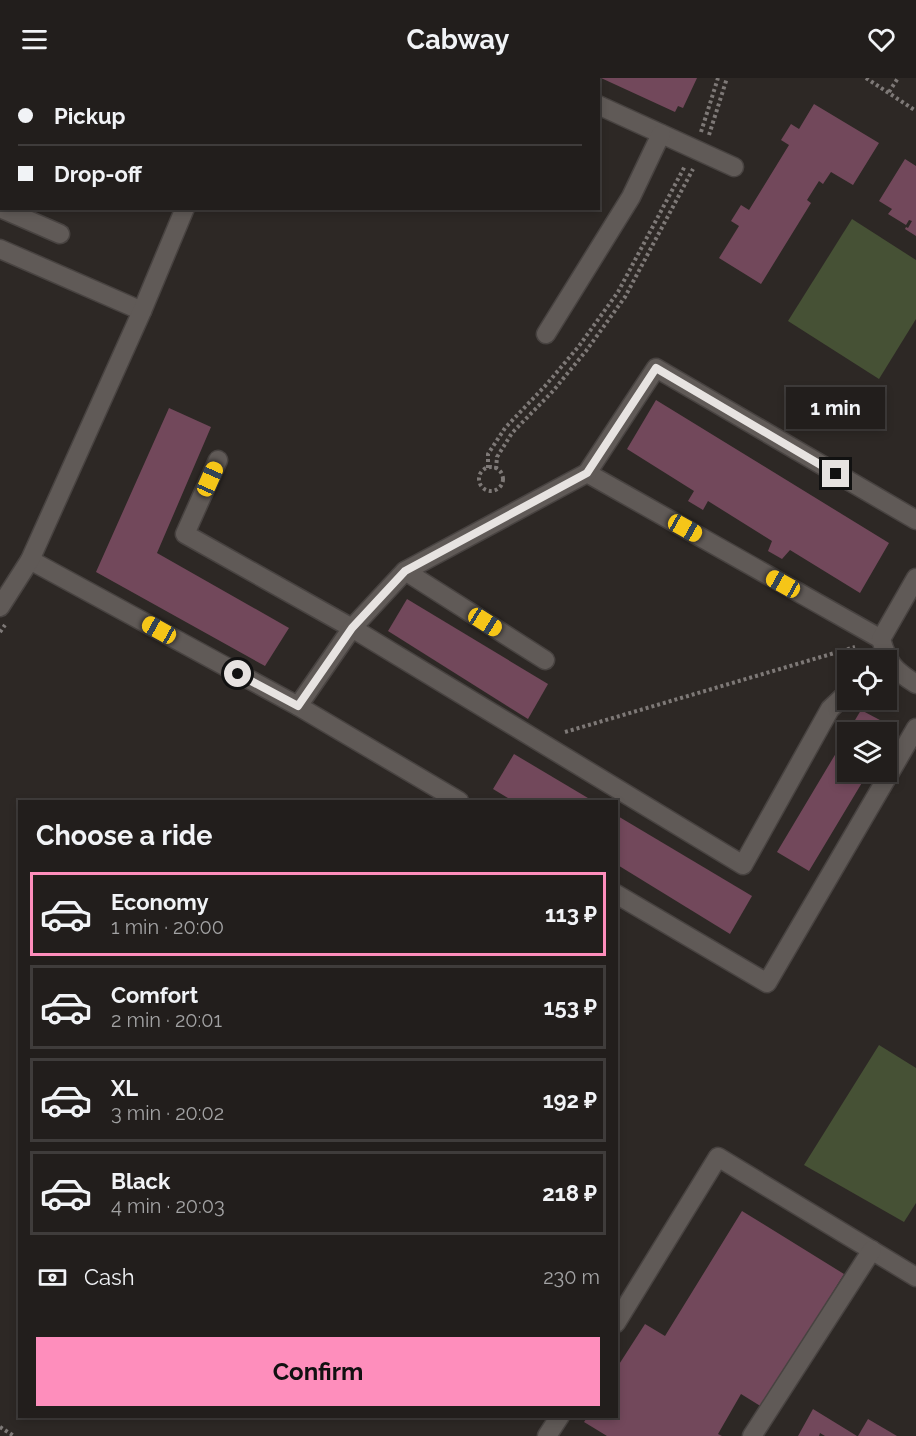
<!DOCTYPE html>
<meta charset="utf-8">
<style>
:root{--surface:#221e1c;--page:#2a2725;--text:#f1f3f6;--muted:#a2a2a3;--line:#3f3c3b;--accent:#fe8ebc}
body{margin:0;font-family:Raleway,sans-serif;background:var(--page);color:var(--text);height:100vh;display:flex;flex-direction:column;font-size:22px;white-space:nowrap}
*{box-sizing:border-box;margin:0}
p{font-size:20px;color:var(--muted)}
.icon{flex:none;width:33px;height:33px;fill:none;stroke:currentColor;stroke-width:2;stroke-linecap:round;stroke-linejoin:round}
.map{position:relative;flex:1;overflow:hidden}
.panel{position:absolute;left:18px;top:722px;width:600px;height:618px;display:flex;flex-direction:column;background:var(--surface);border-radius:0px;box-shadow:0 3px 9px #0003,0 0 0 2px var(--line)}
.panel>*{flex:none}
.hud{position:absolute;left:0px;top:0px;width:600px;height:132px;box-shadow:0 3px 9px #0003,0 0 0 2px var(--line);display:grid;align-content:center;height:132px;padding:0 18px;background:var(--surface)}
.controls{position:absolute;left:837px;top:572px;display:grid;gap:12px}
.controls a{display:grid;place-items:center;width:60px;height:60px;border-radius:0px;background:var(--surface);box-shadow:0 3px 9px #0003,0 0 0 2px var(--line);font-size:30px}
.end{position:absolute;width:27px;height:27px;margin:-14px;border:8px solid #e7e3e1;background:#111;box-shadow:0 0 0 3px #111}
.from{border-radius:50%}
.bubble{position:absolute;height:42px;border-radius:0px;background:var(--surface);box-shadow:0 3px 9px #0003,0 0 0 2px var(--line);font-size:20px;font-weight:700;line-height:42px;text-align:center}
.car{position:absolute;width:18px;height:36px;margin:-18px -9px;border-radius:8px;box-shadow:0 0 4px 2px #0007;background:linear-gradient(#f5c518 24%,#345 0 40%,#f5c518 0 76%,#345 0 86%,#f5c518 0)}
.hud b{display:flex;align-items:center;gap:21px;height:57px;font-size:22px}
.hud b+b{border-top:2px solid var(--line)}
.hud i{width:15px;height:15px;background:var(--text)}
ul{padding:0;list-style:none}
li{display:flex;align-items:center;gap:18px;height:84px;margin:0 12px 9px;padding:0 6px;border:3px solid var(--line);border-radius:0px}
li div{flex:1}
li b{display:block;font-size:22px}
li em{font-style:normal;font-weight:700}
li.current{border-color:var(--accent)}
li>.icon{width:54px;height:54px;stroke-width:1.5}
h2{padding:0 18px;font-size:27px;line-height:72px}
.pay{display:flex;align-items:center;gap:15px;height:66px;padding:0 18px;font-size:22px}
.pay p{margin-inline-start:auto}
.primary-button{display:flex;gap:12px;margin-top:auto;padding:12px 18px}
.primary-button a{flex:1;height:69px;border-radius:0px;background:var(--accent);color:#111;font-size:24px;font-weight:700;line-height:69px;text-align:center}
header{display:flex;justify-content:space-between;align-items:center;height:78px;padding:0 18px;background:var(--surface);font-size:27px;font-weight:700}
.map>svg:first-child{display:block}
.green{fill:#465135}
.building{fill:#72485b}
.lines{fill:none;stroke-linecap:round;stroke-linejoin:round}
.minor-casing{stroke:#484341;stroke-width:21}
.path{stroke:#7e7977;stroke-width:4;stroke-dasharray:3 3;stroke-linecap:butt}
.minor{stroke:#605a57;stroke-width:18}
.route{stroke:#e7e3e1;stroke-width:8}
</style>
<header><svg class="icon" aria-label="menu" viewBox="0 0 24 24"><path d="M4 6h16M4 12h16M4 18h16"/></svg>Cabway<svg class="icon" aria-label="heart" viewBox="0 0 24 24"><path d="M12 20l-8-8c-3-5 5-10 8-4 3-6 11-1 8 4z"/></svg></header>
<div class="map">
<svg width="916" height="1358" viewBox="0 0 916 1358">
<rect width="100%" height="100%" fill="#2d2825"/>
<!-- green -->
<g class="green">
<path d="M852 141 916 182V241L879 301 788 243Z"/>
<path d="M879 967 916 990V1125L904 1144 804 1087Z"/>
</g>
<!-- building -->
<g class="building">
<path d="M601 0H697L683 30 678 28 675 34Z"/>
<path d="M814 26 879 65 853 107 831 94 823 106 819 103 807 122 811 125 761 206 719 180 739 148 731 143 741 127 749 132 789 67 781 62 791 46 799 51Z"/>
<path d="M905 81 916 88V158L905 151 906 149 908 150 912 143 909 142 906 147 888 136 892 131 879 123Z"/>
<path d="M656 322 889 465 860 515 790 472 782 481 768 473 772 463 708 423 703 432 688 423 694 413 627 371Z"/>
<path d="M169 330 211 349 157 475 289 550 265 588 96 494Z"/>
<path d="M407 521 548 606 528 641 388 553Z"/>
<path d="M861 632 895 650 886 664V654H848Z"/>
<path d="M848 655V693H869L809 793 777 774Z"/>
<path d="M514 676 593 723H513L493 711Z"/>
<path d="M616 737 752 818 730 856 616 786Z"/>
<path d="M742 1133 844 1196 762 1329 741 1316 718 1356 722 1358H607L584 1344 588 1338H616V1291L645 1246 665 1258Z"/>
<path d="M813 1331 857 1358H825L820 1355 819 1358H798Z"/>
<path d="M868 1341 897 1358H858Z"/>
</g>
<g class="lines">
<defs>
<g id="minor">
<path d="M539 0 542 2"/>
<path d="M239 2 240 0"/>
<path d="M598 27 734 89"/>
<path d="M0 130 60 156"/>
<path d="M0 171 142 233"/>
<path d="M546 256 631 119 661 56"/>
<path d="M218 382 185 456 352 550 405 493 587 395 881 561"/>
<path d="M587 395 656 290 916 442"/>
<path d="M30 482 298 628"/>
<path d="M405 493 545 582"/>
<path d="M916 500 881 561C888 586 894 592 916 606"/>
<path d="M0 529 30 482 142 233 185 130"/>
<path d="M459 723 298 628 352 550 743 787 830 631 848 614"/>
<path d="M616 816 767 905 916 650"/>
<path d="M616 1245 718 1079 916 1199"/>
<path d="M547 1358 560 1338"/>
<path d="M752 1358 872 1172"/>
</g>
</defs>
<!-- minor casing -->
<use href="#minor" class="minor-casing"/>
<!-- path -->
<g class="path">
<path d="M866 0 916 33"/>
<path d="M889 14 898 0"/>
<path d="M701 54 718 0"/>
<path d="M709 57 727 0"/>
<circle cx="491" cy="401" r="12"/>
<path d="M488 390V376L505 350 546 307 579 268 618 214 685 88"/>
<path d="M496 391 497 379 512 355 553 313 586 273 625 219 693 91"/>
<path d="M0 554 5 547"/>
<path d="M565 654 855 569"/>
<path d="M0 1349 14 1358"/>
</g>
<!-- minor -->
<use href="#minor" class="minor"/>
</g>
<g class="lines">
<!-- route -->
<path class="route" d="M238 596 298 628 352 550 405 493 587 395 656 290 836 396"/>
</g>
</svg>
<div class="controls">
<a><svg class="icon" aria-label="locate" viewBox="0 0 24 24"><circle cx="12" cy="12" r="6"/><path d="M12 2v4M12 18v4M2 12h4M18 12h4"/></svg></a>
<a><svg class="icon" aria-label="layers" viewBox="0 0 24 24"><path d="M12 4l9 5-9 5-9-5zM3 14l9 5 9-5"/></svg></a>
</div>
<i class="end from" style="left:238px;top:596px"></i>
<i class="end" style="left:836px;top:396px"></i>
<div class="bubble" style="left:786px;top:309px;width:99px">1 min</div>
<i class="car" style="left:210px;top:401px;rotate:24deg"></i>
<i class="car" style="left:685px;top:450px;rotate:119deg"></i>
<i class="car" style="left:783px;top:506px;rotate:299deg"></i>
<i class="car" style="left:485px;top:544px;rotate:122deg"></i>
<i class="car" style="left:159px;top:552px;rotate:299deg"></i>
<div class="hud">
<b><i class="from"></i>Pickup</b>
<b><i></i>Drop-off</b>
</div>
<section class="panel">
<h2>Choose a ride</h2>
<ul>
<li class="current"><svg class="icon" aria-label="car" viewBox="0 0 24 24"><path d="M5 17H2v-5l4-1 3-4h7l3 4 3 1v5h-3M9 17h6M6 11h13"/><circle cx="7" cy="17" r="2"/><circle cx="17" cy="17" r="2"/></svg><div><b>Economy</b><p>1 min · 20:00</p></div><em>113 ₽</em></li>
<li><svg class="icon" aria-label="car" viewBox="0 0 24 24"><path d="M5 17H2v-5l4-1 3-4h7l3 4 3 1v5h-3M9 17h6M6 11h13"/><circle cx="7" cy="17" r="2"/><circle cx="17" cy="17" r="2"/></svg><div><b>Comfort</b><p>2 min · 20:01</p></div><em>153 ₽</em></li>
<li><svg class="icon" aria-label="car" viewBox="0 0 24 24"><path d="M5 17H2v-5l4-1 3-4h7l3 4 3 1v5h-3M9 17h6M6 11h13"/><circle cx="7" cy="17" r="2"/><circle cx="17" cy="17" r="2"/></svg><div><b>XL</b><p>3 min · 20:02</p></div><em>192 ₽</em></li>
<li><svg class="icon" aria-label="car" viewBox="0 0 24 24"><path d="M5 17H2v-5l4-1 3-4h7l3 4 3 1v5h-3M9 17h6M6 11h13"/><circle cx="7" cy="17" r="2"/><circle cx="17" cy="17" r="2"/></svg><div><b>Black</b><p>4 min · 20:03</p></div><em>218 ₽</em></li>
</ul>
<div class="pay"><svg class="icon" aria-label="cash" viewBox="0 0 24 24"><path d="M3 7h18v10H3z"/><circle cx="12" cy="12" r="2"/></svg>Cash<p>230 m</p></div>
<div class="primary-button"><a>Confirm</a></div>
</section>
</div>
